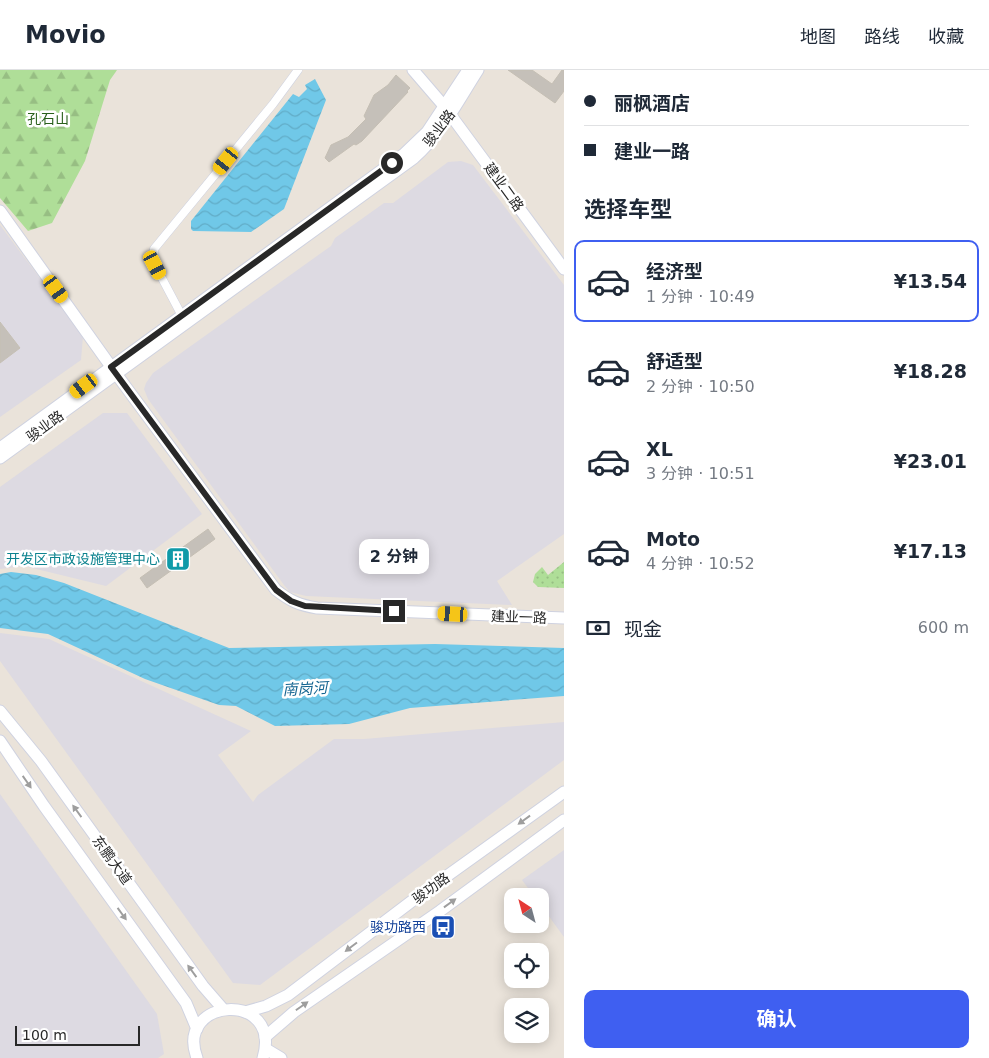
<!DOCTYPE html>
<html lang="zh">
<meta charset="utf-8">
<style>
:root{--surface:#fff;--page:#f6f6f7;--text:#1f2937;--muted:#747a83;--line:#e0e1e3;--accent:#3f5ff1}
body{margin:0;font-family:"DejaVu Sans","Noto Sans SC",sans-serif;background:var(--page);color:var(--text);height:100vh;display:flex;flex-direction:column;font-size:19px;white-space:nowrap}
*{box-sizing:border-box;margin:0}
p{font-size:16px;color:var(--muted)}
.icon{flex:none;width:28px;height:28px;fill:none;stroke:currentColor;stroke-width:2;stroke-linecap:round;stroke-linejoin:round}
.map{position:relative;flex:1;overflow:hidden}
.sheet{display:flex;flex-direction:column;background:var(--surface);width:425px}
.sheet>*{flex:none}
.top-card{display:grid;align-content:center;height:110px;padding:0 20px;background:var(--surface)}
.needle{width:32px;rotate:324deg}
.controls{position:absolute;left:504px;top:818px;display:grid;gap:10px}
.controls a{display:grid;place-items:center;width:45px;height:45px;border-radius:10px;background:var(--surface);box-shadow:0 2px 12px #0003;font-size:25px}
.scale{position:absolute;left:15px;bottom:12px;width:125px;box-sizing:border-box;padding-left:5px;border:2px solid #282828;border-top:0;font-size:14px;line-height:18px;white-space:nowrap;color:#282828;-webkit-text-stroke:4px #fff;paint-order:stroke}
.end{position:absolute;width:22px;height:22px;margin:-11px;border:6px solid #282828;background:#fff;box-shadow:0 0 0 2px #fff}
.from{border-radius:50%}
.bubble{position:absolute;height:35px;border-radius:10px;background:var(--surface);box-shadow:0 2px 12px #0003;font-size:16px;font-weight:700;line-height:35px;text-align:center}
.car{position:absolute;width:15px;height:30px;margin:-15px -8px;border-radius:6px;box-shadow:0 0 4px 1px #0007;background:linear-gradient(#f5c518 24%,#345 0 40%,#f5c518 0 76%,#345 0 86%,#f5c518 0)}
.top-card b{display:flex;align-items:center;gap:18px;height:48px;font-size:19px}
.top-card b+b{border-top:1px solid var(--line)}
.top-card i{width:12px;height:12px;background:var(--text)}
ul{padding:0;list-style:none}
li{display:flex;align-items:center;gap:15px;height:82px;margin:0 10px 8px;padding:0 10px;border:2px solid transparent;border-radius:10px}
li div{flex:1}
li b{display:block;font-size:19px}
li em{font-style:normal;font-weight:700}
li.on{border-color:var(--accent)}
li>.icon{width:45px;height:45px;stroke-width:1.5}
h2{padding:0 20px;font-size:22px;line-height:60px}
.pay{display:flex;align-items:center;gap:12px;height:55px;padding:0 20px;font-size:19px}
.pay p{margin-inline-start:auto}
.action{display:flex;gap:10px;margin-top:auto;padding:10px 20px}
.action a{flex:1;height:58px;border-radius:10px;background:var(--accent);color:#fff;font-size:20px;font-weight:700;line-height:58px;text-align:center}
header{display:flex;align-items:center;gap:30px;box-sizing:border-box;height:70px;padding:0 25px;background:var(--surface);border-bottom:1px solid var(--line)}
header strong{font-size:24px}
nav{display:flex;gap:28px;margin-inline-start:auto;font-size:18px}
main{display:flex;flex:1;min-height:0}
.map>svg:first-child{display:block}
.industrial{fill:#dddae2}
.grass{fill:url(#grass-dots)}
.forest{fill:url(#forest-firs)}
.water{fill:url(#water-waves)}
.building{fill:#c5c0b9;stroke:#c5bfb4}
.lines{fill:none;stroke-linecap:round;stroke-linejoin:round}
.street-casing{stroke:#cfd2e0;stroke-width:9}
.secondary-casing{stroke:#cfd2e0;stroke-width:13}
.street{stroke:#fff;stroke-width:8}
.secondary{stroke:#fff;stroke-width:11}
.oneway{fill:#9e9e9e}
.route{stroke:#282828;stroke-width:6}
.labels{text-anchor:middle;stroke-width:5;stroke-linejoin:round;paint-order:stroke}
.park-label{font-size:14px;fill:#2a601c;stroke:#fff}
.street-label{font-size:14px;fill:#282828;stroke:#fff}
.culture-label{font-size:14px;fill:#0d838f;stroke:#fff;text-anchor:end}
.transit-label{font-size:14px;fill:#164399;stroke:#fff;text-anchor:end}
.water-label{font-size:15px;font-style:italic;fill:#136490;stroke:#fff}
</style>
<header>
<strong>Movio</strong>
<nav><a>地图</a><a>路线</a><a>收藏</a></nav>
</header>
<main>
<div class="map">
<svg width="564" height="988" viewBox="0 0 564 988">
<defs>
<pattern id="grass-dots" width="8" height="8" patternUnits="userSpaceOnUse" patternTransform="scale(1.25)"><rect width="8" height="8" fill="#afde98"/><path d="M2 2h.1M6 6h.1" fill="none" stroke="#97be83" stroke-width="1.8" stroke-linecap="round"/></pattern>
<pattern id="forest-firs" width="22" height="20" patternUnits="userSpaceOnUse" patternTransform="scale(1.25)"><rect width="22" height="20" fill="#afde98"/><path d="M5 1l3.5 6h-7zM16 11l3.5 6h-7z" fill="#97be83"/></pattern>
<pattern id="water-waves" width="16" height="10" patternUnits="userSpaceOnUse" patternTransform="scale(1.25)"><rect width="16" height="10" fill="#70c8e8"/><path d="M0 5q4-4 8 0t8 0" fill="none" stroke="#61acc7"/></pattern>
</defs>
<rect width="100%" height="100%" fill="#eae3da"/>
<!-- industrial -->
<g class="industrial">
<path d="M461 91 473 95 564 215V464L497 511 512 535 306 526 290 522 284 515 148 329 144 319 146 313 153 303 331 176 335 168 384 133H393L448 92Z"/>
<path d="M0 155 83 266 81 290 0 347Z"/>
<path d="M103 343H127L202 444 106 516 24 496 0 499V417Z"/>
<path d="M0 563 49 569 251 661 218 685 253 732 258 725 334 669H364L564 652V690L260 915 233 913 0 591Z"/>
<path d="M0 724 157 944 164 984 158 988H0Z"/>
<path d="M564 780V867L540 834V826H534L522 810Z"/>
</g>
<!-- grass -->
<path class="grass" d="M564 492V518L538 517 533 512 535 504 542 497 548 505Z"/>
<!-- forest -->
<path class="forest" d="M0 0H117L110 10 85 91 52 153 28 161 0 128Z"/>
<!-- water -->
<g class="water">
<path d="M315 9 326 30 284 139 251 162 193 161 191 159V151L293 24 299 27 307 19 305 15Z"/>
<path d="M11 502 36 505 64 513 229 578 435 574 564 578V626L410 638 349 654 275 656 236 636 219 635 145 609 48 564 0 558V504Z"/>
</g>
<!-- building -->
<g class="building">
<path d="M508 0H532L552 14 562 0H564V21L555 33Z"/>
<path d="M396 5 410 18 407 21 408 22 362 71 356 75 354 74 329 92 325 88 331 75 348 67 366 49 364 46 374 25 388 15Z"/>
<path d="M0 252 20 278 0 293Z"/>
<path d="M208 459 215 469 147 518 140 508Z"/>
</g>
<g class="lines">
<defs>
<path id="street" d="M182 246 155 195 154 179 273 34 298 0"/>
<g id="secondary">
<path d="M413 0 444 36 564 199"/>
<path d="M0 141 117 305 276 520C290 531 299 535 317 538L564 548"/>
<path d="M0 378 404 84 427 62 468 0"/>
<path d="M0 388 414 88C442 63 458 31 478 0"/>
<path d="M0 641 41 691 203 916 223 939"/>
<path d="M0 671 44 736 186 933 197 959"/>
<path d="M245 942 266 936 288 925 412 831 564 722"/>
<path d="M265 967 294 942 440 841 564 750"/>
<path d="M266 979 281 988"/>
<path d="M197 988C174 927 283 920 263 988"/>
</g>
</defs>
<!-- street casing -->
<use href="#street" class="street-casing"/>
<!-- secondary casing -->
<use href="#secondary" class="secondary-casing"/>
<!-- street -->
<use href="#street" class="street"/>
<!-- secondary -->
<use href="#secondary" class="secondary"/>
</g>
<!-- one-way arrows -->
<defs><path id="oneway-solid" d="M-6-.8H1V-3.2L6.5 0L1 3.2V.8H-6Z" transform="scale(1.25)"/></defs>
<g class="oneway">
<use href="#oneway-solid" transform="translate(27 712) rotate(55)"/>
<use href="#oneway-solid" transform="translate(77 741) rotate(-126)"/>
<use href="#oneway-solid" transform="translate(524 750) rotate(144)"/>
<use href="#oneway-solid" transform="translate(450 833) rotate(-36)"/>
<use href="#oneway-solid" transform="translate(122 844) rotate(54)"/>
<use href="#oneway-solid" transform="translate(351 877) rotate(143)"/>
<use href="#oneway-solid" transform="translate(192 901) rotate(-126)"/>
<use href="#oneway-solid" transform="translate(302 936) rotate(-35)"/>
</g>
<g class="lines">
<!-- route -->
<path class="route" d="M392 93 111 297 276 520 291 531 305 536 394 541"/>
</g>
<!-- icons -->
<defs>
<symbol id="building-square" viewBox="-11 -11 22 22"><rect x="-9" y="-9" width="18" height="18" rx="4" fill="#0f9aa8" stroke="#fff"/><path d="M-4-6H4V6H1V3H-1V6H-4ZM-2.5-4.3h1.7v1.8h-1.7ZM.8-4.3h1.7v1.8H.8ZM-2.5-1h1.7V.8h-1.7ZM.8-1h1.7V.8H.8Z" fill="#fff"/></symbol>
<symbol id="bus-square" viewBox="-11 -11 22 22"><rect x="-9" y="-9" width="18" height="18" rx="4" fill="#1a4fb4" stroke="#fff"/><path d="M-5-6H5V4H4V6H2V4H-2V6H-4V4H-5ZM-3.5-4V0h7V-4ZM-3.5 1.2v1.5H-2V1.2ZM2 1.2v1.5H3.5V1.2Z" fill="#fff"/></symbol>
</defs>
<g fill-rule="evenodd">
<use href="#building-square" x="164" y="475" width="28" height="28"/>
<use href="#bus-square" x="429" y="843" width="28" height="28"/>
</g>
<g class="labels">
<!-- park labels -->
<g class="park-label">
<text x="48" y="54">孔石山</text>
</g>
<!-- street labels -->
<g class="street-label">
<text transform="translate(439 58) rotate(-53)" y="5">骏业路</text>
<text transform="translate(504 117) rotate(54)" y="5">建业二路</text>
<text transform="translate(45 356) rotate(-36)" y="5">骏业路</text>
<text transform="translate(519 547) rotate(2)" y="5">建业一路</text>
<text transform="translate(112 790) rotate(54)" y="5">东鹏大道</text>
<text transform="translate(431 818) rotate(-36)" y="5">骏功路</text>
</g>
<!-- culture labels -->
<g class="culture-label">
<text x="160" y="494">开发区市政设施管理中心</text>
</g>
<!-- transit labels -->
<g class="transit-label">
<text x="426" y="862">骏功路西</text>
</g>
<!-- water labels -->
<g class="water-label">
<text transform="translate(305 619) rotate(-3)" y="5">南岗河</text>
</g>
</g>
</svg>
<div class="controls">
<a><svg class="needle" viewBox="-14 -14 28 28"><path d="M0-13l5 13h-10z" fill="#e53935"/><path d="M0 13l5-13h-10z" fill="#747a83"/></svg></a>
<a><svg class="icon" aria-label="locate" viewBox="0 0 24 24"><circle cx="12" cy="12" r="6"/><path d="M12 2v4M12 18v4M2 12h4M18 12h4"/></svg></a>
<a><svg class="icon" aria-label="layers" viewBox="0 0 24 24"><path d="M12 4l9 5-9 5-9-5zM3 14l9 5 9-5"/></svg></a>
</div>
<div class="scale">100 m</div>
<i class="end from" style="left:392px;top:93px"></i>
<i class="end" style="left:394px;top:541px"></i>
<div class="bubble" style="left:359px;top:469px;width:70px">2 分钟</div>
<i class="car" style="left:226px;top:91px;rotate:219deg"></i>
<i class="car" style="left:155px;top:195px;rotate:152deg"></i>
<i class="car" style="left:56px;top:219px;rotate:144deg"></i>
<i class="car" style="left:84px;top:316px;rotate:234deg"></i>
<i class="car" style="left:453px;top:544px;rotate:273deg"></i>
</div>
<section class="sheet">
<div class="top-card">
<b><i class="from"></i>丽枫酒店</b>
<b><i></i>建业一路</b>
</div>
<h2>选择车型</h2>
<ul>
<li class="on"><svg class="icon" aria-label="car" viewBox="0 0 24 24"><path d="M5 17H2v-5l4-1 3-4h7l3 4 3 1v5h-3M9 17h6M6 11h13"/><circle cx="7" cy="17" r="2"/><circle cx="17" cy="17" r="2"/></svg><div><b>经济型</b><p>1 分钟 · 10:49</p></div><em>¥13.54</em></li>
<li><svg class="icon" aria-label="car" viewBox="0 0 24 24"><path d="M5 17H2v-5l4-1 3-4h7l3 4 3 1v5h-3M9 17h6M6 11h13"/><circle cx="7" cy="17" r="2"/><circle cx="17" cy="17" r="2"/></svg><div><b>舒适型</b><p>2 分钟 · 10:50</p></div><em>¥18.28</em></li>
<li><svg class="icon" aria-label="car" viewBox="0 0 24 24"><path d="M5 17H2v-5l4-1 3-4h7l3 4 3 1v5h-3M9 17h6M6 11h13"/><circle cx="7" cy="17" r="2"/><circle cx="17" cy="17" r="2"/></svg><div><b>XL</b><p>3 分钟 · 10:51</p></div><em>¥23.01</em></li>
<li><svg class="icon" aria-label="car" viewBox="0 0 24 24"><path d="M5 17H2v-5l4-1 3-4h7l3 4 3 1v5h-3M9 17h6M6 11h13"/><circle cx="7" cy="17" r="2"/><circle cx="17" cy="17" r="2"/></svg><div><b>Moto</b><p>4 分钟 · 10:52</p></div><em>¥17.13</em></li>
</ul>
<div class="pay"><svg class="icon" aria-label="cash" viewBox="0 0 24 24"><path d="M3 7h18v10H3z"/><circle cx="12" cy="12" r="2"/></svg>现金<p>600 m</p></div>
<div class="action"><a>确认</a></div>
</section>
</main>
